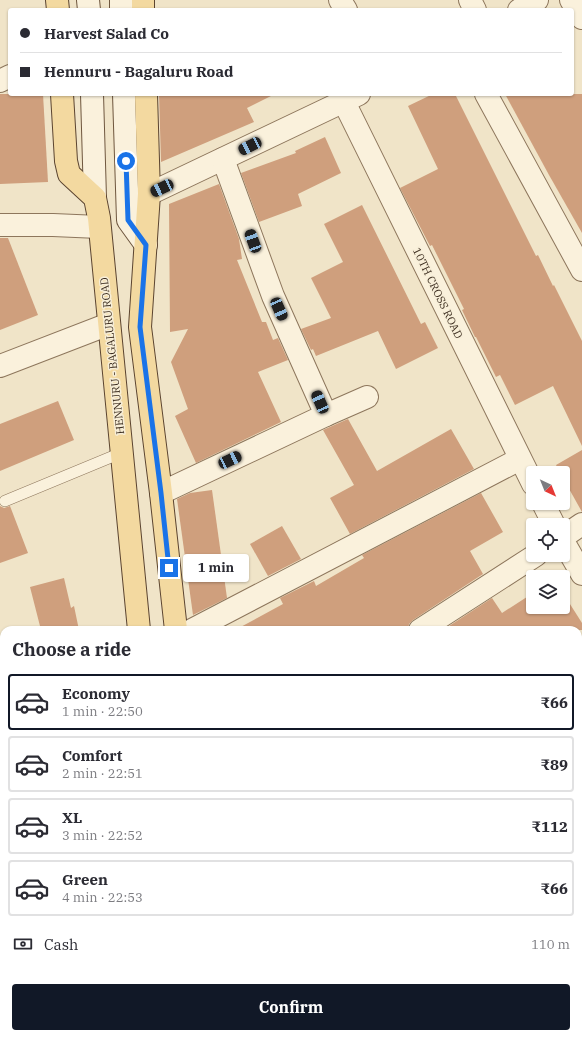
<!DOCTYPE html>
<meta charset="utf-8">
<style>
:root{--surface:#fff;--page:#f2f2f3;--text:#2b2b33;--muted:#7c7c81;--line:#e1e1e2;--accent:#111827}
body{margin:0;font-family:"IBM Plex Serif",serif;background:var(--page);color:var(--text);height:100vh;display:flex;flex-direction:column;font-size:15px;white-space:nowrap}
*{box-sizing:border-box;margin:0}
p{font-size:13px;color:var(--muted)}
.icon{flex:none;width:22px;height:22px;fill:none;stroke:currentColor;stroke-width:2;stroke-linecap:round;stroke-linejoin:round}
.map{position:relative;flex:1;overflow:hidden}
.details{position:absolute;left:0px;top:626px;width:582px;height:412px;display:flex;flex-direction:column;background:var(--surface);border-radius:12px 12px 0 0;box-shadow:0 1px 3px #0004}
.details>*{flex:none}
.banner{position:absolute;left:8px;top:8px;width:566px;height:88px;border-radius:4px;box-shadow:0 1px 3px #0004;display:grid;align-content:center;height:88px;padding:0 12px;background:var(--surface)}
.needle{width:26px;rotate:137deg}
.buttons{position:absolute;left:526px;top:466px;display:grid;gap:8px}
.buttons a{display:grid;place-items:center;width:44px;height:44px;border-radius:4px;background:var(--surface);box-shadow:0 1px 3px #0004;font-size:20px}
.end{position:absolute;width:18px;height:18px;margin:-9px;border:5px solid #1a73e8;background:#fff;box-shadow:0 0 0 2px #fff}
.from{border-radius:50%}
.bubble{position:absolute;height:28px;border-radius:4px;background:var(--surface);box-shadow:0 1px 3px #0004;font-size:13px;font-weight:800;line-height:28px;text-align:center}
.car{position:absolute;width:12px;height:24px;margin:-12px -6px;border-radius:5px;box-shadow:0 0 3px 1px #0007;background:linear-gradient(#222 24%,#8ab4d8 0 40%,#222 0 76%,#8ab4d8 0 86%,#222 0)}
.banner b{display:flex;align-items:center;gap:14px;height:38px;font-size:15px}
.banner b+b{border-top:1px solid var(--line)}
.banner i{width:10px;height:10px;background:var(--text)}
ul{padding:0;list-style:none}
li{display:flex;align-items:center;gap:12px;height:56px;margin:0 8px 6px;padding:0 4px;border:2px solid var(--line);border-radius:4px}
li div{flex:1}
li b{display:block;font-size:15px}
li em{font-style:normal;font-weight:800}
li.current{border-color:var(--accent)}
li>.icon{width:36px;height:36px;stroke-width:1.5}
h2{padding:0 12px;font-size:18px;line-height:48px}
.pay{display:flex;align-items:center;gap:10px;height:44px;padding:0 12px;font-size:15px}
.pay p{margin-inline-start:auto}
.cta{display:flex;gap:8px;margin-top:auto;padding:8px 12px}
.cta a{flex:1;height:46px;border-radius:4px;background:var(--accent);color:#fff;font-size:16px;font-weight:800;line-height:46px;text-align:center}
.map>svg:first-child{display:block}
.building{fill:#cf9f7d}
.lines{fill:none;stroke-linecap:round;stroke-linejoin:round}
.lane-casing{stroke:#8d765c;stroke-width:12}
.street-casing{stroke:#8d765c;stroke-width:24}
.secondary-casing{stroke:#6f573f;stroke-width:24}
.primary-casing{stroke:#5b4430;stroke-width:24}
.lane{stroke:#faf1dc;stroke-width:11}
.street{stroke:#faf1dc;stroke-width:22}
.secondary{stroke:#faf1dc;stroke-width:22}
.primary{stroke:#f3d9a0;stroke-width:22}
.route{stroke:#1a73e8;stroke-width:5}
.labels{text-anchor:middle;stroke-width:3;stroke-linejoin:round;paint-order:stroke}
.street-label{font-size:11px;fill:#3d2e20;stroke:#f7eed8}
</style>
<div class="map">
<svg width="582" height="1038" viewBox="0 0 582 1038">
<rect width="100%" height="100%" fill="#f0e4c8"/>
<!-- building -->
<g class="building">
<path d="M0 94H43L48 182 0 184Z"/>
<path d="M159 94H275L247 108 254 122 161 162Z"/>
<path d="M433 94H455L536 256 538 255 553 286 554 285 582 341V446L553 386 515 405 500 375 496 377 476 337H475L462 310 464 309 432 245 430 246 400 188 438 169 408 106Z"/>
<path d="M505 94H582V233L549 175Z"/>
<path d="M325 137 341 173 298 194 302 206 259 222 241 173 296 153 295 151Z"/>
<path d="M219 184 239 239 242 259 237 260 262 322H266L273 340 278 338 288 360 258 372 281 422 196 463 175 416 188 409 171 362 188 329 170 332 169 204Z"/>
<path d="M362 205 421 324 425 322 438 348 396 369 378 331 316 356 313 349 311 350 301 329 331 318 311 278 343 262 324 224Z"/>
<path d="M0 238H8L38 315 0 330Z"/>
<path d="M58 401 74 440 0 471V424Z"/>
<path d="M348 419 377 471 451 429 474 469 350 534 330 498 354 485 323 430Z"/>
<path d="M582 450V512L563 478V473H560L556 465Z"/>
<path d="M212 490 227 598 193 615 177 499 190 493Z"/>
<path d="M481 493 503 532 470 551 483 574 413 620 409 624 408 630H235L283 604 280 598 314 581 316 586 364 558 362 555Z"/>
<path d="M0 506 4 508 10 506 28 553 0 563Z"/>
<path d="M282 526 301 559 268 576 250 544Z"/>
<path d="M64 578 71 608 74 606 79 630H41L30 587Z"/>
<path d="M533 593V607H563V593L582 623V630H443L492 598 502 613Z"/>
</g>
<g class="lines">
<defs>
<path id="lane" d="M5 501 121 453"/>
<g id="street">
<path d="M340 0 346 10"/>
<path d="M470 0 475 10"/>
<path d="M571 0 582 18"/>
<path d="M519 10 537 0"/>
<path d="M0 81 10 76"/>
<path d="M486 94 582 270"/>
<path d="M344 102 533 484"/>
<path d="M149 194 359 94"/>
<path d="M0 225H53L99 227"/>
<path d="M0 366 109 324"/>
<path d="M326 415 367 397"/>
<path d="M161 493 326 415 273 296 223 159"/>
<path d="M543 503 554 525"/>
<path d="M563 537 582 524"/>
<path d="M563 541 582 574"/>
<path d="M192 630 520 459"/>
<path d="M420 630 536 555"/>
<path d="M578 661 582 659"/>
<path d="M0 683 4 682"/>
<path d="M0 795 4 793"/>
<path d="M578 840 582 847"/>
<path d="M0 1002 4 1010"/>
<path d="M13 1034 15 1038"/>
<path d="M572 1034 575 1038"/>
</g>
<g id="secondary">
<path d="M88 0 89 10"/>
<path d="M121 0V10"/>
<path d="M92 94 95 198"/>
<path d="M124 94 128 220 146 245"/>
<path d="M269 1034 279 1038"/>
</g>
<g id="primary">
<path d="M57 0 58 10"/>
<path d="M143 0V10"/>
<path d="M62 94 66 161 69 174 95 198 99 218 139 630"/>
<path d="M146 94 149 194 140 327 161 493 176 630"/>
<path d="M171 1034V1038"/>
<path d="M204 1034V1038"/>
</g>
</defs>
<!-- lane casing -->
<use href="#lane" class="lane-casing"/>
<!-- street casing -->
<use href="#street" class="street-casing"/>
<!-- secondary casing -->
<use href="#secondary" class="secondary-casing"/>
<!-- primary casing -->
<use href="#primary" class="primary-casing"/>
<!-- lane -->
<use href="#lane" class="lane"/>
<!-- street -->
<use href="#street" class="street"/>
<!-- secondary -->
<use href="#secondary" class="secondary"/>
<!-- primary -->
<use href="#primary" class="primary"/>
</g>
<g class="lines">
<!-- route -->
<path class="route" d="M126 161 128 220 146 245 140 327 161 493 169 568"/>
</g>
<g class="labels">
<!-- street labels -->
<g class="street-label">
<text transform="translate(438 293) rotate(64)" y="4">10TH CROSS ROAD</text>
<text transform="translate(112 356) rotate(-96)" y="4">HENNURU - BAGALURU ROAD</text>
</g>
</g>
</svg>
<div class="buttons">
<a><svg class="needle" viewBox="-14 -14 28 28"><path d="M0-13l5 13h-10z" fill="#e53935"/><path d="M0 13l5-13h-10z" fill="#7c7c81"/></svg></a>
<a><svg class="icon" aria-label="locate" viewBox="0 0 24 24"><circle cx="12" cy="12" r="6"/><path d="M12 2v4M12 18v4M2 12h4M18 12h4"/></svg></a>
<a><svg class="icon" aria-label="layers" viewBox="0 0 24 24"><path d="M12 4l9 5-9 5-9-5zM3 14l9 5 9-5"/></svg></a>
</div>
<i class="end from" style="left:126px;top:161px"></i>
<i class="end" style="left:169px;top:568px"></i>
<div class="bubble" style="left:183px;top:554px;width:66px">1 min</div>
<i class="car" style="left:250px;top:146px;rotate:244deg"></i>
<i class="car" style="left:162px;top:188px;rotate:245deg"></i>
<i class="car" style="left:253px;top:241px;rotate:340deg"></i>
<i class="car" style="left:279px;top:309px;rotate:156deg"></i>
<i class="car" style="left:320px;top:402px;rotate:336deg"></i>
<i class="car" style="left:230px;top:460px;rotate:65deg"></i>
<div class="banner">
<b><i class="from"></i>Harvest Salad Co</b>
<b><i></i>Hennuru - Bagaluru Road</b>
</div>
<section class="details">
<h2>Choose a ride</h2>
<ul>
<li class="current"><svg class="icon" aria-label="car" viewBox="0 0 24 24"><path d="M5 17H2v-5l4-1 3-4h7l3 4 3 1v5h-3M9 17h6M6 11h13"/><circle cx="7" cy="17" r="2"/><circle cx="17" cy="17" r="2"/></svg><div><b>Economy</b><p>1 min · 22:50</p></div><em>₹66</em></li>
<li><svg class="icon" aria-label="car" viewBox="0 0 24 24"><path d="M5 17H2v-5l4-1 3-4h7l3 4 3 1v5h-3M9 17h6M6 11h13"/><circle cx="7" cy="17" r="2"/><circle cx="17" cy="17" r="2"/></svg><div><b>Comfort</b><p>2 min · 22:51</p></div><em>₹89</em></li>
<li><svg class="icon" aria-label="car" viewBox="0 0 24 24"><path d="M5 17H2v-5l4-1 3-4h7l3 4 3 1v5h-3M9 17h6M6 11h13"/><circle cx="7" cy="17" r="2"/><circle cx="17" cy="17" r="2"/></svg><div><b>XL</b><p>3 min · 22:52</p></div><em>₹112</em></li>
<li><svg class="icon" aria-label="car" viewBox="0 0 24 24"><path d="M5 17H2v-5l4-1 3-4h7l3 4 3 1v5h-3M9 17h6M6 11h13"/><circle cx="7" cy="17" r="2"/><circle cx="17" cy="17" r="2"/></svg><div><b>Green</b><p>4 min · 22:53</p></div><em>₹66</em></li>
</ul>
<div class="pay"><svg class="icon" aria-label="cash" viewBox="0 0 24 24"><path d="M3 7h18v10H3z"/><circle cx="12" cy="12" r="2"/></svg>Cash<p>110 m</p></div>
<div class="cta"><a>Confirm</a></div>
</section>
</div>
